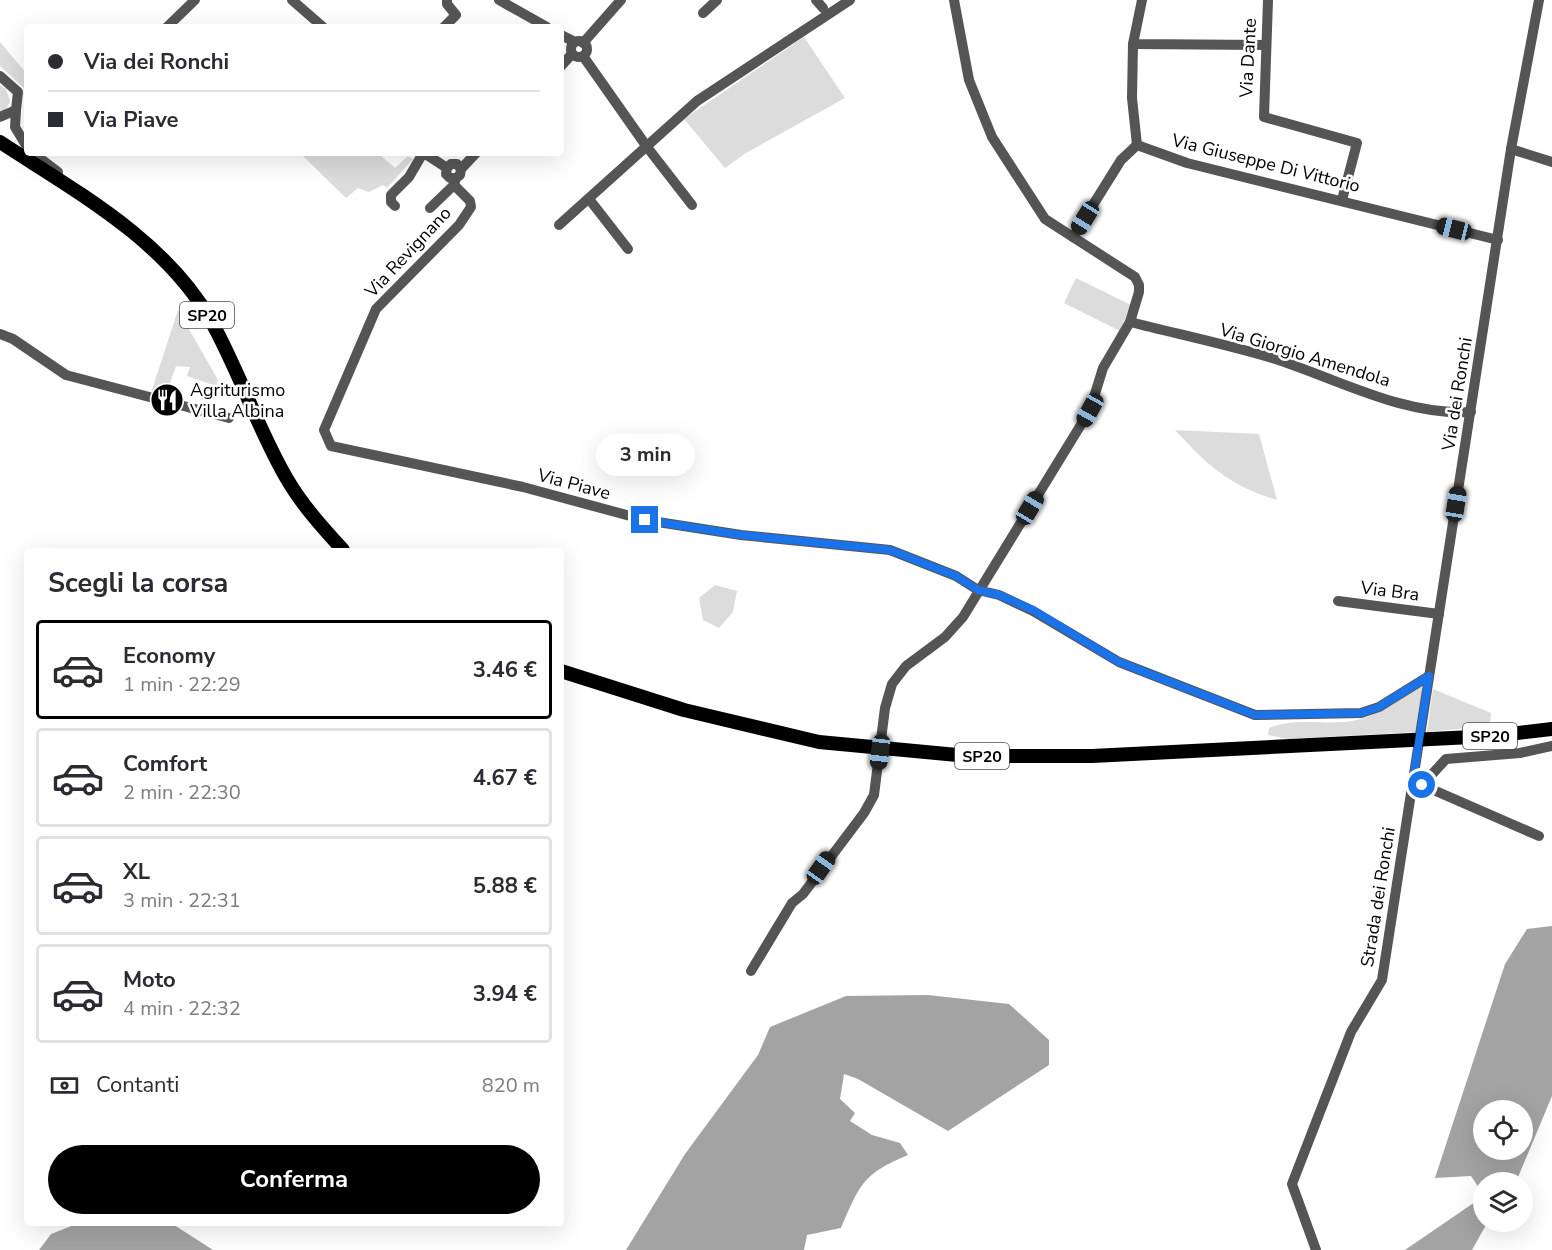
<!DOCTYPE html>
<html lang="it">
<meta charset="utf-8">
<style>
:root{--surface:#fff;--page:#f2f2f3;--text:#2b2b33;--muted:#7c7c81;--line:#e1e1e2;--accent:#000}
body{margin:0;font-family:"Nunito Sans",sans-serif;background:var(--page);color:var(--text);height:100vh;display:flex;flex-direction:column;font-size:22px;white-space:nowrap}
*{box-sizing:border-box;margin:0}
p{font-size:20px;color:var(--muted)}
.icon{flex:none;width:33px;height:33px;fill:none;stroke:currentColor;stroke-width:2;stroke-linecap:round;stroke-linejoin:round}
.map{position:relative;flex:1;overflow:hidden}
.panel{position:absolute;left:24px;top:548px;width:540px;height:678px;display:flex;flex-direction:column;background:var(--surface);border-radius:6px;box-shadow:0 6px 24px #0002}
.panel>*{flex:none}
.hud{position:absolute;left:24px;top:24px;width:540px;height:132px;border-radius:6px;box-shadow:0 6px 24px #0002;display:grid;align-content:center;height:132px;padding:0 24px;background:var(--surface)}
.tools{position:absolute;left:1473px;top:1100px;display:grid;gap:12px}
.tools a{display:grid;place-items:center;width:60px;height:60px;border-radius:50%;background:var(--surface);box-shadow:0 6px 24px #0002;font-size:30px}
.end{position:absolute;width:27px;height:27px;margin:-14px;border:8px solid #1a73e8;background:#fff;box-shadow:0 0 0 3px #fff}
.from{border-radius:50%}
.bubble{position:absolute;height:42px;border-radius:21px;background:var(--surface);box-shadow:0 6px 24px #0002;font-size:20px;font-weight:700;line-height:42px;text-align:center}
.car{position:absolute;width:18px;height:36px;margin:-18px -9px;border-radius:8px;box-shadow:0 0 4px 2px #0007;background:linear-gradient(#222 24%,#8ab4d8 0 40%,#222 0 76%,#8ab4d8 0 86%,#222 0)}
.hud b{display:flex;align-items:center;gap:21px;height:57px;font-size:22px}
.hud b+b{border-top:2px solid var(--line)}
.hud i{width:15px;height:15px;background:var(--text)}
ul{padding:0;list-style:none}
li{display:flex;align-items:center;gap:18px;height:99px;margin:0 12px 9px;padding:0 12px;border:3px solid var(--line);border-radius:6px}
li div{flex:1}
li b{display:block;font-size:22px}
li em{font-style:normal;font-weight:700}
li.selected{border-color:var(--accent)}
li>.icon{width:54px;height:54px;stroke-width:1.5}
h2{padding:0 24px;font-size:27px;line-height:72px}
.pay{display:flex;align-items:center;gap:15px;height:66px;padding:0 24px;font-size:22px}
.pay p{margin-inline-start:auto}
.action{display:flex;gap:12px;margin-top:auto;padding:12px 24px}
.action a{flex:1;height:69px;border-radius:36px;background:var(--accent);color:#fff;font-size:24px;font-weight:700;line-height:69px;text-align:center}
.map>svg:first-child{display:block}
.green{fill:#dcdcdc}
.water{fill:#a3a3a3;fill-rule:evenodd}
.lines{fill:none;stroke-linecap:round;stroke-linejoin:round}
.minor{stroke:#555;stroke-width:10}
.major{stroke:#000;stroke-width:14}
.route{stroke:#1a73e8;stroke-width:8}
.labels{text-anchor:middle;stroke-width:5;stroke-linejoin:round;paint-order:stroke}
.shield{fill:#fff;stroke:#4c4c4c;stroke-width:1.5}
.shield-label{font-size:16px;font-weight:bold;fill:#000}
.street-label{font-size:18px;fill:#000;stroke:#fff}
.poi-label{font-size:18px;fill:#000;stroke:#fff;text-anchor:start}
</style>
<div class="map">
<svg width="1552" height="1250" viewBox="0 0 1552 1250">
<rect width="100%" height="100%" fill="#fff"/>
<!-- green -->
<g class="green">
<path d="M804 37 845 98 746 153 725 168 684 119Z"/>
<path d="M0 42 26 73 27 91 0 66Z"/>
<path d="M0 85 6 89 10 101 6 110 0 112Z"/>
<path d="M300 153H378L395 168 408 156 413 159 387 188 383 185 369 192 358 188 346 198Z"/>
<path d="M1076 278 1131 305 1120 331 1064 303Z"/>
<path d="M178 310 218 380 216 386 187 376 190 367 176 366 165 397 151 393Z"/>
<path d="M1175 430 1259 434 1277 500C1230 486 1208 466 1175 430Z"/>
<path d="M715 585 737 591 733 612 719 628 703 620 699 598Z"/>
<path d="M1420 686 1425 691 1418 732 1288 739 1268 735 1269 728C1295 718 1316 724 1344 722 1373 720 1397 702 1420 686Z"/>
<path d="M1433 689 1491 713 1490 726 1427 732Z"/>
</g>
<!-- water -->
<g class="water">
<path d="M1552 926V1096L1516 1182H1484L1483 1194 1471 1176 1435 1178 1505 964 1527 929ZM1484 1110H1522V1149H1484Z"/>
<path d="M928 995 1009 1004 1049 1040V1065L948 1131 858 1079 844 1074 840 1099 855 1113 850 1121 872 1135 900 1143 908 1155C862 1174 860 1185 841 1228L807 1235 804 1250H626L685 1154 758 1055 770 1027 846 996Z"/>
<path d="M1475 1202 1486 1225 1472 1250H1405Z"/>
<path d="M79 1223H171L213 1250H39L51 1234Z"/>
</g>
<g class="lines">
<!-- minor -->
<g class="minor">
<path d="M292 0 323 27"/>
<path d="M499 0 547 27"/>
<path d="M816 0 823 8"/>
<path d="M1142 0 1133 44 1265 45"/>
<path d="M1268 0 1264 117 1357 143 1342 200"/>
<path d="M703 13 717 0"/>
<path d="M167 27 195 0"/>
<path d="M444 27 456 15 447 4V0"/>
<path d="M561 35 575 42"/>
<circle cx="579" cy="49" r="8"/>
<path d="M583 43 621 0"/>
<path d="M1133 44 1132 98 1137 145"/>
<path d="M583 56 647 147 692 205"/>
<path d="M561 66 572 54"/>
<path d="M0 76 18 92 16 110"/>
<path d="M0 117 16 110 15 127 27 147"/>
<path d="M1511 149 1552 162"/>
<path d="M33 153 58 172"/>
<path d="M424 153 447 168"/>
<path d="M461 169 457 164H451L447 168 446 174 450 178H456L460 175 461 169 476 153"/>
<path d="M456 178 454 185 470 201 471 207 459 225 376 309 324 430 331 446 523 487 645 520 741 535 890 550 956 576 978 590 999 595 1033 611 1119 662 1255 715 1361 713 1379 707 1429 676"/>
<path d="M589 199 628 249"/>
<path d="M395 206 391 202V195L409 177 423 153"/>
<path d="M430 208 454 185"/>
<path d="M559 225 697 101 850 0"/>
<path d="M1073 237 1121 160 1137 145 1187 163 1498 240"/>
<path d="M1130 322C1177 334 1225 344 1272 358 1336 378 1402 416 1471 412"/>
<path d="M0 334 13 339 66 375 229 418"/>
<path d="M1338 601 1439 614"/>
<path d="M1422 785 1539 836"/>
<path d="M1412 786 1422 785 1446 759 1520 753 1552 746"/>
<path d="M751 971 792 903 803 894 864 813 874 795 885 708 892 684 906 666 945 637 963 617 1090 410 1103 368 1130 322 1139 292V285L1135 277 1045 219 992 137 969 80 954 0"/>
<path d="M1316 1250 1292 1184 1351 1032 1382 980 1511 149 1539 0"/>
</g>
<!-- major -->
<g class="major">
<path d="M0 142C75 191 164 239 210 319 239 370 257 428 287 479 302 505 323 528 343 550"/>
<path d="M561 671 684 710 819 742 968 756H1092L1492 736 1552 729"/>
</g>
</g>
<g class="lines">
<!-- route -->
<path class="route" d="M645 520 741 535 890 550 956 576 978 590 999 595 1033 610 1119 662 1255 715 1361 713 1379 707 1429 676 1412 786 1422 785"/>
</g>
<!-- icons -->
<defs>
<symbol id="restaurant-disc" viewBox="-11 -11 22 22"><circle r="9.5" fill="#000" stroke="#fff"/><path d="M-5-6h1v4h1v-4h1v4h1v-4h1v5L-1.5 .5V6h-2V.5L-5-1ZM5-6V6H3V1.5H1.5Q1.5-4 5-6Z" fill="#fff"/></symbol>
</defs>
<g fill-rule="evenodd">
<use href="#restaurant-disc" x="148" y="381" width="38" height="38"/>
</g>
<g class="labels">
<!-- shield labels -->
<g class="shield">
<rect x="180" y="302" width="54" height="26" rx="4.5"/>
<rect x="1463" y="723" width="54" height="26" rx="4.5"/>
<rect x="955" y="743" width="54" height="26" rx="4.5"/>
</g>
<g class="shield-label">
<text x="207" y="321">SP20</text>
<text x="1490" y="742">SP20</text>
<text x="982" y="762">SP20</text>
</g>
<!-- street labels -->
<g class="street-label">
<text transform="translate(1248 58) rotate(-87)" y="6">Via Dante</text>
<text transform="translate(1266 163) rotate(14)" y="6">Via Giuseppe Di Vittorio</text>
<text transform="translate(408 252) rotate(-47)" y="6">Via Revignano</text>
<text transform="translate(1305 355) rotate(17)" y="6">Via Giorgio Amendola</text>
<text transform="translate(1457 394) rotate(-81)" y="6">Via dei Ronchi</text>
<text transform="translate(574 484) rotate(15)" y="6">Via Piave</text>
<text transform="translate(1390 591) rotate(7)" y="6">Via Bra</text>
<text transform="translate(1378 897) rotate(-81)" y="6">Strada dei Ronchi</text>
</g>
<!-- poi labels -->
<g class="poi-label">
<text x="190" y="396">Agriturismo<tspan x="190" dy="21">Villa Albina</tspan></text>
</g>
</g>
</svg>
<div class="tools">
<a><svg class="icon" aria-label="locate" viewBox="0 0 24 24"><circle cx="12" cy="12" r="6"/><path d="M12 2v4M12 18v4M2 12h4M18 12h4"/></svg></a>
<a><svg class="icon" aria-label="layers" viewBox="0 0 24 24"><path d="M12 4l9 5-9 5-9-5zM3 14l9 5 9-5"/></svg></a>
</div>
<i class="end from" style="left:1422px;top:785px"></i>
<i class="end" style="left:645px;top:520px"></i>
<div class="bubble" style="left:596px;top:434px;width:99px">3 min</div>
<i class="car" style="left:1085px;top:218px;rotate:212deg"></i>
<i class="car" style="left:1454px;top:229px;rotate:284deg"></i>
<i class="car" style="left:1090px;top:410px;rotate:209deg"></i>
<i class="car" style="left:1456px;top:504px;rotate:9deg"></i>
<i class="car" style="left:1030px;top:508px;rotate:31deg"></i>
<i class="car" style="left:880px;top:752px;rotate:187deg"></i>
<i class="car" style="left:821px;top:868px;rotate:35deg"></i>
<div class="hud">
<b><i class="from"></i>Via dei Ronchi</b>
<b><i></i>Via Piave</b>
</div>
<section class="panel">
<h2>Scegli la corsa</h2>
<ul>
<li class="selected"><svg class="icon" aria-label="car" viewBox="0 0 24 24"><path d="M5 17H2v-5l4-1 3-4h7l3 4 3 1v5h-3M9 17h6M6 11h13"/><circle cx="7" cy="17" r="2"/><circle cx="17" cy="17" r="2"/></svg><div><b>Economy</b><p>1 min · 22:29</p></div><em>3.46 €</em></li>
<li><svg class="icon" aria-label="car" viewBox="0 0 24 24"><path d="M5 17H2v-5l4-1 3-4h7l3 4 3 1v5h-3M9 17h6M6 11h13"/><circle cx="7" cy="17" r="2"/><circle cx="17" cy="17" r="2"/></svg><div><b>Comfort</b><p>2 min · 22:30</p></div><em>4.67 €</em></li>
<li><svg class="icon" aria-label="car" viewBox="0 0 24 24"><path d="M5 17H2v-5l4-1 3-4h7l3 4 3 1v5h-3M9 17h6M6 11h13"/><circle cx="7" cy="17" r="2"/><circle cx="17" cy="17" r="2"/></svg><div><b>XL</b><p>3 min · 22:31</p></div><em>5.88 €</em></li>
<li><svg class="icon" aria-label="car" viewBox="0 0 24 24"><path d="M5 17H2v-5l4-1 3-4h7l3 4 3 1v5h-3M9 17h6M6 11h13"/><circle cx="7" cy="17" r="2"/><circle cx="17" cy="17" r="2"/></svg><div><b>Moto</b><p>4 min · 22:32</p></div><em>3.94 €</em></li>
</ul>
<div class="pay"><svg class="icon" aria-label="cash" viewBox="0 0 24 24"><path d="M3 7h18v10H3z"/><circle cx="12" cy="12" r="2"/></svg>Contanti<p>820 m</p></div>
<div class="action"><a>Conferma</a></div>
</section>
</div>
